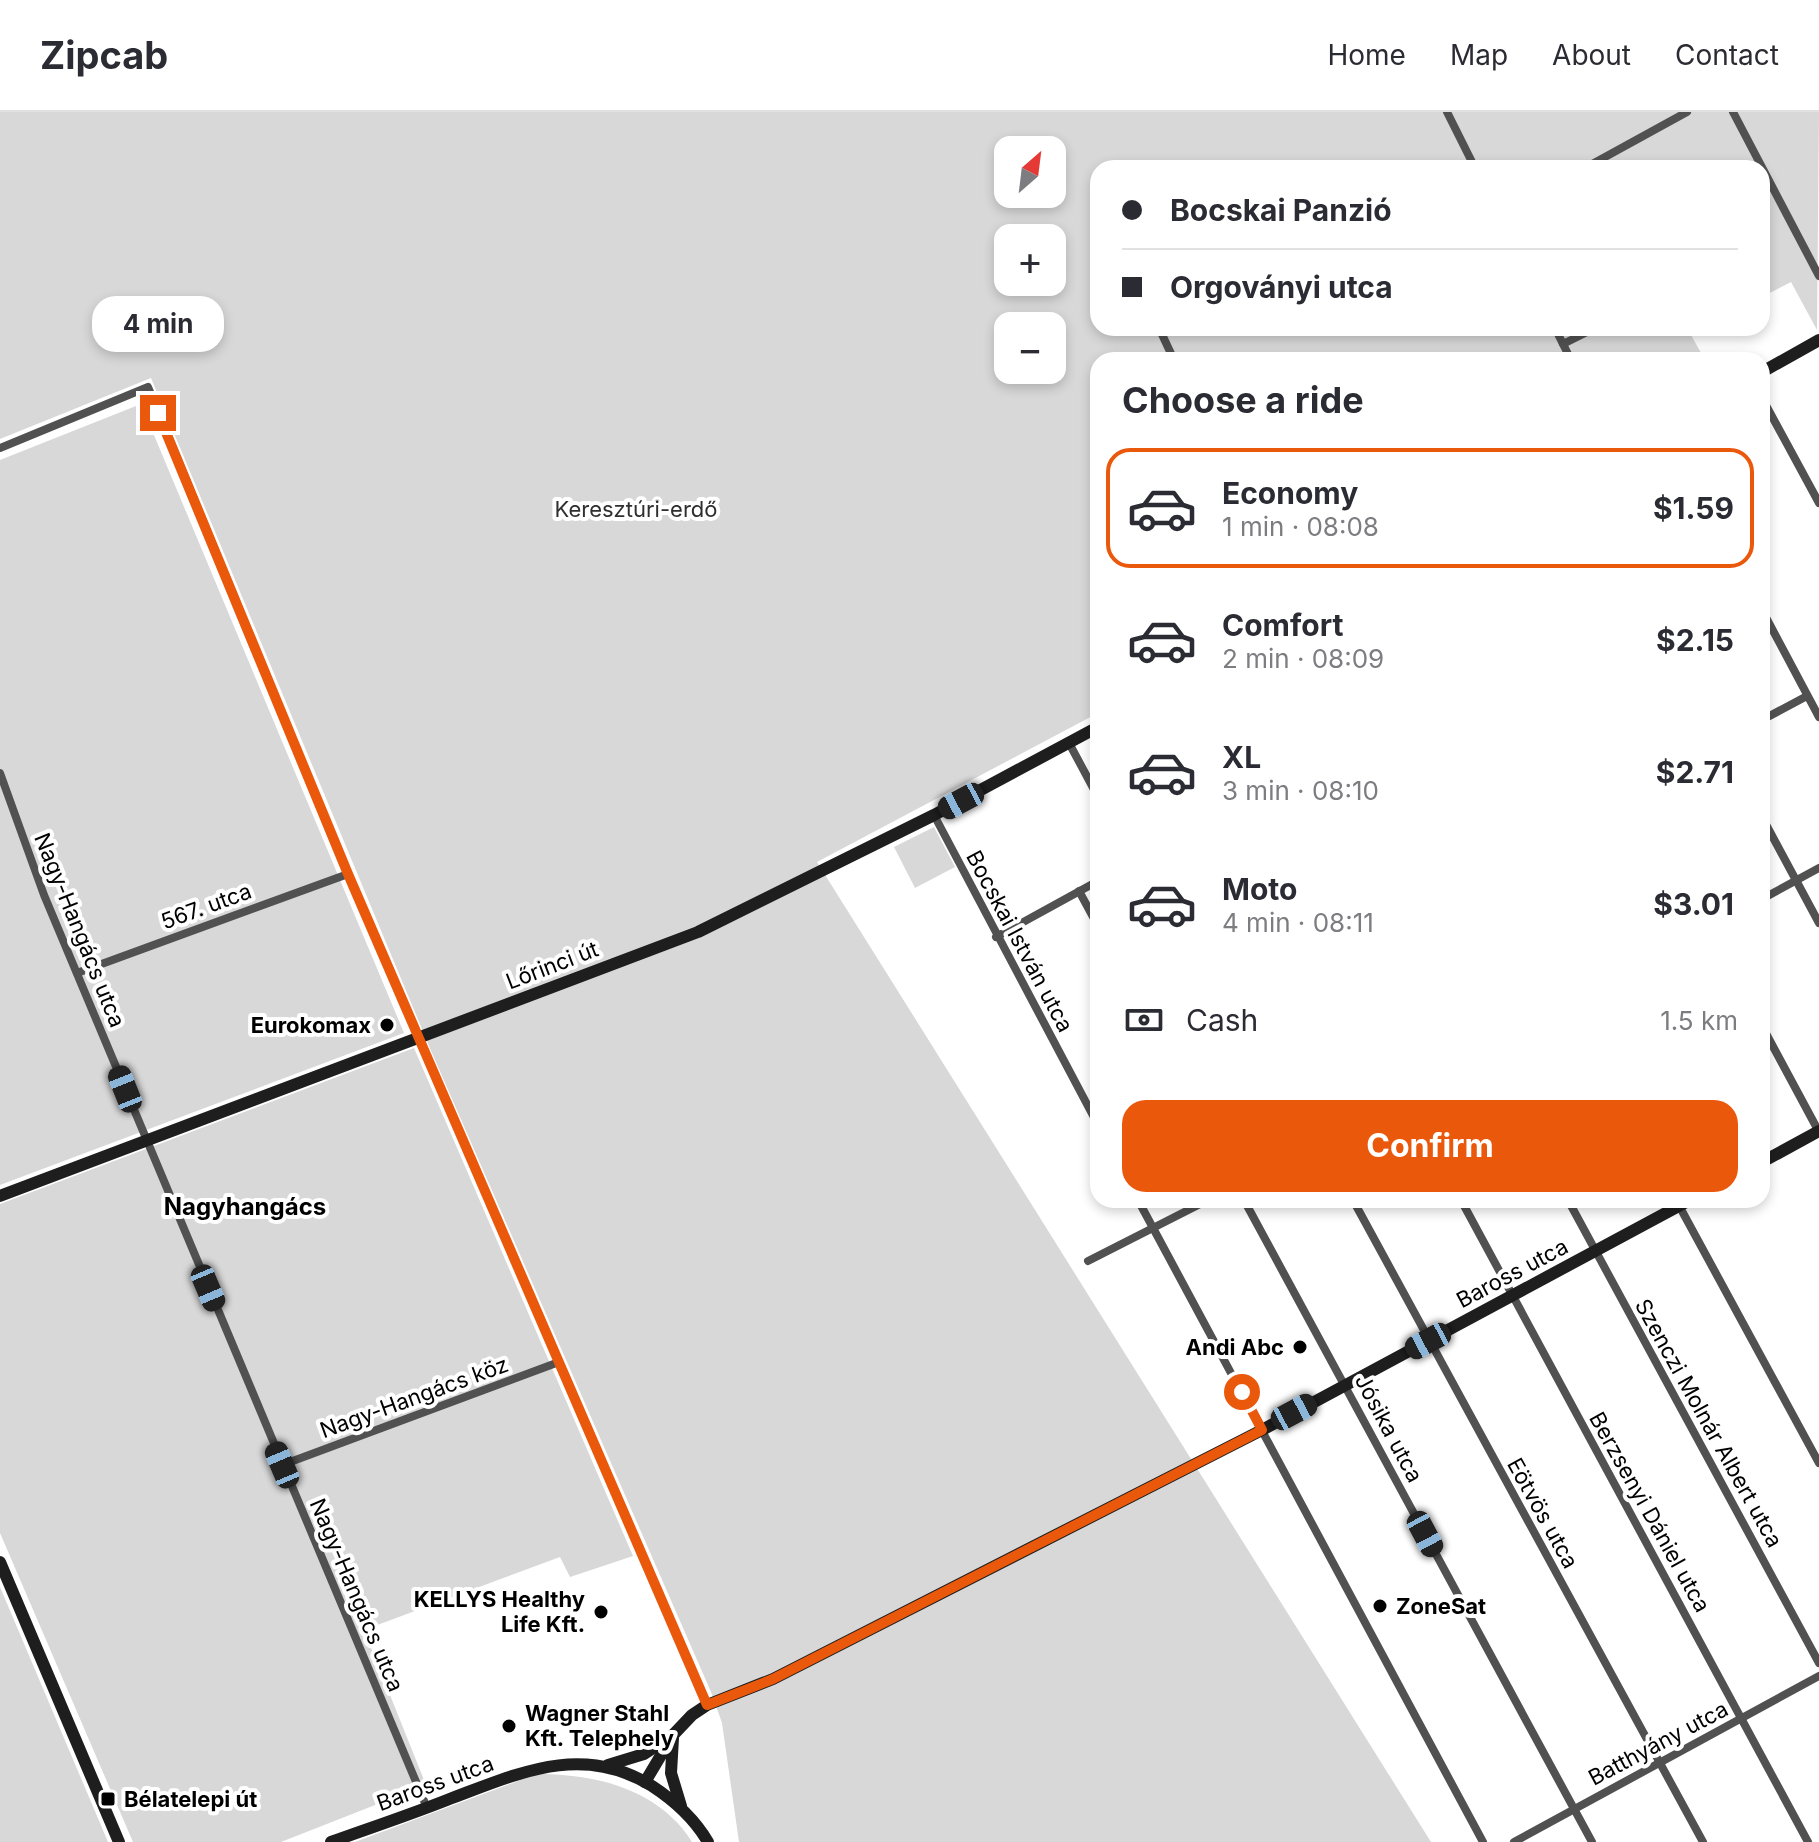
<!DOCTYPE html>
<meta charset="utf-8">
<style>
:root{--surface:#fff;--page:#f7f7f7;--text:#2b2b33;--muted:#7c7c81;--line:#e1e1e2;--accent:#ea580c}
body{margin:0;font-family:Inter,sans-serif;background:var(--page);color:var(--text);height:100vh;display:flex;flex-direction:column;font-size:30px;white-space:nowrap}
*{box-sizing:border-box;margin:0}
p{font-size:26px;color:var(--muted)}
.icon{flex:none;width:44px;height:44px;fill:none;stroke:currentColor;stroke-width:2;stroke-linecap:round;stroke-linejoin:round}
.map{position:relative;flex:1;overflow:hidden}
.drawer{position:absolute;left:1090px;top:240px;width:680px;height:856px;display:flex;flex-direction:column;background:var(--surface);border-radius:24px;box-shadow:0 4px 12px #0003}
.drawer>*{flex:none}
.hud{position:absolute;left:1090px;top:48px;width:680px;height:176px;border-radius:24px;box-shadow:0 4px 12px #0003;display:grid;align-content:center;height:176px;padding:0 32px;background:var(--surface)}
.needle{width:52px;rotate:28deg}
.tools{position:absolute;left:994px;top:24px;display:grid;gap:16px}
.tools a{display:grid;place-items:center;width:72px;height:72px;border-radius:16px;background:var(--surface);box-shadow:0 4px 12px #0003;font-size:40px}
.end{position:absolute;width:36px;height:36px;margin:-18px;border:10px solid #ea580c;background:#fff;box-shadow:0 0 0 4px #fff}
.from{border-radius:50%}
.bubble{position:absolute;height:56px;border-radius:24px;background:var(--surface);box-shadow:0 4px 12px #0003;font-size:26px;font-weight:700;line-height:56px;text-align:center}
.car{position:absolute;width:24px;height:48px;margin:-24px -12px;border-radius:10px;box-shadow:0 0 6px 2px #0007;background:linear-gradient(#222 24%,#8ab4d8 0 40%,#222 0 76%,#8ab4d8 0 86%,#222 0)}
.hud b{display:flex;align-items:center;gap:28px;height:76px;font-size:30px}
.hud b+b{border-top:2px solid var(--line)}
.hud i{width:20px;height:20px;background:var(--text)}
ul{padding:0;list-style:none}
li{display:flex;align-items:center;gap:24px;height:120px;margin:0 16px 12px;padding:0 16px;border:4px solid transparent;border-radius:24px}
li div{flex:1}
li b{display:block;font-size:30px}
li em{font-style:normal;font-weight:700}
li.selected{border-color:var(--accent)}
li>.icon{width:72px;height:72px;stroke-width:1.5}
h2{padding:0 32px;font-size:36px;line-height:96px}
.pay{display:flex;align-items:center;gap:20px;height:88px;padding:0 32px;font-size:30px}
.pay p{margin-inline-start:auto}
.button{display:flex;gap:16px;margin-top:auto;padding:16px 32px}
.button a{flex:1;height:92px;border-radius:24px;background:var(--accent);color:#fff;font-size:32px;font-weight:700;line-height:92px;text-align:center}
header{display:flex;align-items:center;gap:48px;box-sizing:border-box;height:112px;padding:0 40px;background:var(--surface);border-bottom:2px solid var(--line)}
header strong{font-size:38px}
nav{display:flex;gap:44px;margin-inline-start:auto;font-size:28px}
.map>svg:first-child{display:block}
.green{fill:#d8d8d8;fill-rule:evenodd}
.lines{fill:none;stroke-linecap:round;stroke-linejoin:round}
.street{stroke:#515151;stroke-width:8}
.secondary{stroke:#1e1e1e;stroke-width:12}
.route{stroke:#ea580c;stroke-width:10}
.poi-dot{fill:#000;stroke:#fff;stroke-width:3}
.labels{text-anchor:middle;stroke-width:8;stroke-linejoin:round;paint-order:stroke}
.park-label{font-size:22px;fill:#2f2f2f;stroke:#fff}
.street-label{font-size:22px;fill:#000;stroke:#fff}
.poi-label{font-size:22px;font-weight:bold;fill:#000;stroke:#fff;text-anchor:end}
.neighbourhood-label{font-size:24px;font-weight:bold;fill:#000;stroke:#fff}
</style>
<header>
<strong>Zipcab</strong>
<nav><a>Home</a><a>Map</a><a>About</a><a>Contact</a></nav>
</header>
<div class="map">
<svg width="1819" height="1730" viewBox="0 0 1819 1730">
<rect width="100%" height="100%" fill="#fff"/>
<!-- green -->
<g class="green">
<path d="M0 0H1819L1817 218 1791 170 1762 185V56H1098V216H1702L1691 223 1705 248H1098V601L817 750 1431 1730H739L722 1611 711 1580 432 941 151 266 0 327ZM1008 38H1052V82H1008ZM1008 126H1052V170H1008ZM1008 214H1052V258H1008Z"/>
<path d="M141 292 404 921 0 1073V348Z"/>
<path d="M934 715 955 755 915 776 894 735Z"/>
<path d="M414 936 633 1444 570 1465 560 1445 364 1518 426 1673 281 1730H133L0 1421V1092Z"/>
<path d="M0 1475 108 1730H0Z"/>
<path d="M537 1662C596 1662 659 1677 692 1730H355Z"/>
</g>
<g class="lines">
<!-- street -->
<g class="street">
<path d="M1447 0 1475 56"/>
<path d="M1733 0 1819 164"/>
<path d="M1585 56 1687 0"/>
<path d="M1159 216 1174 248"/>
<path d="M1555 216 1571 248"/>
<path d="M1563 232 1595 216"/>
<path d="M1762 286 1819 391"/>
<path d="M0 336 148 275 348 762 707 1593"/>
<path d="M1762 498 1819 605"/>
<path d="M1762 608 1807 584"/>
<path d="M1069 631 1098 685"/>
<path d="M0 661 44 783 427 1696"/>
<path d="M934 703 1098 1013"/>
<path d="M1762 705 1819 811"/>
<path d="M1079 779 1098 814"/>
<path d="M1762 787 1819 756"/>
<path d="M996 825 1098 769"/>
<path d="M77 861 348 762"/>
<path d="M1762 914 1819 1020"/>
<path d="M1138 1088 1483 1730"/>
<path d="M1244 1088 1592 1730"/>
<path d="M1353 1088 1703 1730"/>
<path d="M1461 1088 1808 1730"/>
<path d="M1568 1088 1819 1551"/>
<path d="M1676 1088 1819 1351"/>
<path d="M1088 1149 1208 1088"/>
<path d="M282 1353 559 1250"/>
<path d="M1514 1730 1819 1564"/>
</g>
<!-- secondary -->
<g class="secondary">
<path d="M1762 260 1819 228"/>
<path d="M1762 1050 1819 1019"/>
<path d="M0 1084 698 820 934 703 1098 615"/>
<path d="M0 1450 119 1730"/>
<path d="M673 1626 671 1661 681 1694"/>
<path d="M608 1653 644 1642 667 1627"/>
<path d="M645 1670 673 1623 692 1603 707 1593 773 1567 1262 1318 1690 1088"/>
<path d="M331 1730C370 1716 409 1703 447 1688 517 1662 581 1630 652 1674 675 1689 694 1706 708 1730"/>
</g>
</g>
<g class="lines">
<!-- route -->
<path class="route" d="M158 301 348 762 707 1593 773 1567 1262 1318 1242 1280"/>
</g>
<!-- markers -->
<g class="poi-dot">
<circle cx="387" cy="913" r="8"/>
<circle cx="1300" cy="1235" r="8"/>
<circle cx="1380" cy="1494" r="8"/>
<circle cx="601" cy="1500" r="8"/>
<circle cx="509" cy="1614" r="8"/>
<rect x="100" y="1679" width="16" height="16" rx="4"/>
</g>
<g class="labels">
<!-- park labels -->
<g class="park-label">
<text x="636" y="405">Keresztúri-erdő</text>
</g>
<!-- street labels -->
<g class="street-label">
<text transform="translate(206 794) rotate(-20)" y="8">567. utca</text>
<text transform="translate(80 818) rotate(68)" y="8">Nagy-Hangács utca</text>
<text transform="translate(1020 829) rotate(62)" y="8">Bocskai István utca</text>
<text transform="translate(552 853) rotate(-21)" y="8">Lőrinci út</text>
<text transform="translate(1512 1161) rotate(-28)" y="8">Baross utca</text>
<text transform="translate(414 1285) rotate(-20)" y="8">Nagy-Hangács köz</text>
<text transform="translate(1709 1311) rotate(61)" y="8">Szenczi Molnár Albert utca</text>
<text transform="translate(1389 1316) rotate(62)" y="8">Jósika utca</text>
<text transform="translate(1650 1400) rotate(61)" y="8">Berzsenyi Dániel utca</text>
<text transform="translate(1543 1401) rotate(61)" y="8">Eötvös utca</text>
<text transform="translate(357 1483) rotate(67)" y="8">Nagy-Hangács utca</text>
<text transform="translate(1658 1631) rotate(-28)" y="8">Batthyány utca</text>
<text transform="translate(435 1671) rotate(-20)" y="8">Baross utca</text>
</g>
<!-- poi labels -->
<g class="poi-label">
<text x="371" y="921">Eurokomax</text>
<text x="1284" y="1243">Andi Abc</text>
<text x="585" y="1495">KELLYS Healthy<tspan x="585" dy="25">Life Kft.</tspan></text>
<text x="1396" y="1502" text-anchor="start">ZoneSat</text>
<text x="525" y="1609" text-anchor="start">Wagner Stahl<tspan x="525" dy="25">Kft. Telephely</tspan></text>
<text x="124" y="1695" text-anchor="start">Bélatelepi út</text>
</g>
<!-- neighbourhood labels -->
<g class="neighbourhood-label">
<text x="245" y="1103">Nagyhangács</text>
</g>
</g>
</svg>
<div class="tools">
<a><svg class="needle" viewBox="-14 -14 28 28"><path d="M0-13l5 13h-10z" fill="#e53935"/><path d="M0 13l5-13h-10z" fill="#7c7c81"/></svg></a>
<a>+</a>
<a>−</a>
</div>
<i class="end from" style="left:1242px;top:1280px"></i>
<i class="end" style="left:158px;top:301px"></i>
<div class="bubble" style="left:92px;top:184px;width:132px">4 min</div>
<i class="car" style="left:961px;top:689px;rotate:242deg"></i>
<i class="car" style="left:125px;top:977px;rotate:338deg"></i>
<i class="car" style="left:208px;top:1176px;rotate:157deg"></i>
<i class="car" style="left:1428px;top:1229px;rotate:242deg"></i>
<i class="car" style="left:1294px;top:1300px;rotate:62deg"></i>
<i class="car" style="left:282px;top:1353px;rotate:337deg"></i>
<i class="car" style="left:1425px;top:1422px;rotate:152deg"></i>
<div class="hud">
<b><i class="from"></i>Bocskai Panzió</b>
<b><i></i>Orgoványi utca</b>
</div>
<section class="drawer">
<h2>Choose a ride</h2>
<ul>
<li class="selected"><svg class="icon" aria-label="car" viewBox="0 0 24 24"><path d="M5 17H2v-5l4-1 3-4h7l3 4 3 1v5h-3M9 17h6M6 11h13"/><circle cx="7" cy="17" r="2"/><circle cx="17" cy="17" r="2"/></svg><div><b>Economy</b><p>1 min · 08:08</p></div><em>$1.59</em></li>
<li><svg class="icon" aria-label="car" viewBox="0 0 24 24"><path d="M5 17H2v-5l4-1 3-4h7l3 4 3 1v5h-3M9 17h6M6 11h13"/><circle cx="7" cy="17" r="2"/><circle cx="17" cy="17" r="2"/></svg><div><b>Comfort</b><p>2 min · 08:09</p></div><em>$2.15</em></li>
<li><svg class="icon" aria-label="car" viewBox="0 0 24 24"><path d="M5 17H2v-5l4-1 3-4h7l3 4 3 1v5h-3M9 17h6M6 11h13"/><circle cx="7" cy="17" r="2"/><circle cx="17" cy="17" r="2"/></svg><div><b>XL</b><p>3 min · 08:10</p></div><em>$2.71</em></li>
<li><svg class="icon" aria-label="car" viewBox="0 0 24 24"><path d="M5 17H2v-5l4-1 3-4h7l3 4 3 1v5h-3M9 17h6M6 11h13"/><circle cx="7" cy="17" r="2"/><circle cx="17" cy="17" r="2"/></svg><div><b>Moto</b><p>4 min · 08:11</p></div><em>$3.01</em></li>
</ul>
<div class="pay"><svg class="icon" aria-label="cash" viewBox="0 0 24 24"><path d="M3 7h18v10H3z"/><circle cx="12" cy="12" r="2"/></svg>Cash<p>1.5 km</p></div>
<div class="button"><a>Confirm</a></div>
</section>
</div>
